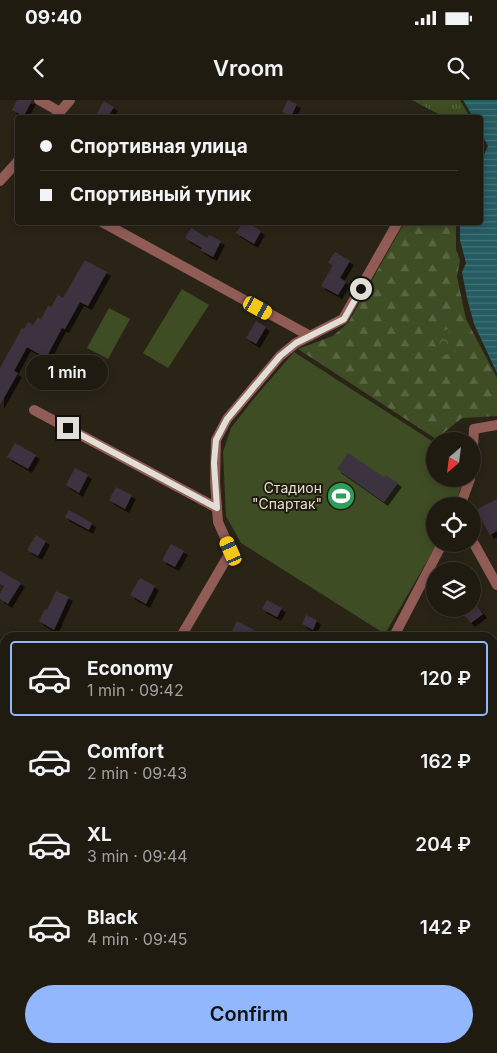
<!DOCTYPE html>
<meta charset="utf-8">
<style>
:root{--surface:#201b11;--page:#2d281f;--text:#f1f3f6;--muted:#a2a19f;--line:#3d3931;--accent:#93b7fd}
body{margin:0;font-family:Inter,sans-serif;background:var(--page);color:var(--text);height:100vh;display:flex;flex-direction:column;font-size:19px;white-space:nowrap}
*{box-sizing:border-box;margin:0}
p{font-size:16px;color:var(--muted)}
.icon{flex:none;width:28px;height:28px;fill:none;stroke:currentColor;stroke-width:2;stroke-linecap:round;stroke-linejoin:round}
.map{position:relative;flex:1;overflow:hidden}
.panel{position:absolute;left:0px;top:532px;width:498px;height:421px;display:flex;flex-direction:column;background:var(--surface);border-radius:15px 15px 0 0;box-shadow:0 2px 12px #0003,0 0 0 1px var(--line)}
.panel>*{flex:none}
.hud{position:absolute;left:15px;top:15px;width:468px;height:110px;border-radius:5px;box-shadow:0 2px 12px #0003,0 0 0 1px var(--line);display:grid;align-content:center;height:110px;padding:0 25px;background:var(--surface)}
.needle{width:32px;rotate:208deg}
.tools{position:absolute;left:426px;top:332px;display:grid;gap:10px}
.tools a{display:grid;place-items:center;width:55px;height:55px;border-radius:50%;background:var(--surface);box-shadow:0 2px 12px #0003,0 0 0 1px var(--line);font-size:25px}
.end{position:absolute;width:22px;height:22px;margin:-11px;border:6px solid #e1ded5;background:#111;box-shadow:0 0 0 2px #111}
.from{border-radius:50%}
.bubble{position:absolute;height:35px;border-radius:18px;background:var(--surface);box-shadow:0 2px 12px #0003,0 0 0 1px var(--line);font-size:16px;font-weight:600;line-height:35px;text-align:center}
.car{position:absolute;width:15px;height:30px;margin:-15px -8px;border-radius:6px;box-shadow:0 0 4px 1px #0007;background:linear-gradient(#f5c518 24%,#345 0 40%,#f5c518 0 76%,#345 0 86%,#f5c518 0)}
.hud b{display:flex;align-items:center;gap:18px;height:48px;font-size:19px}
.hud b+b{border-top:1px solid var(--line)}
.hud i{width:12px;height:12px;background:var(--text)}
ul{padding:9px 0 0;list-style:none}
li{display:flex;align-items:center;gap:15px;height:75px;margin:0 10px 8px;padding:0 15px;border:2px solid transparent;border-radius:5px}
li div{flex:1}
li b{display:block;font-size:19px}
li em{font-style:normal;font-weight:600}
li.on{border-color:var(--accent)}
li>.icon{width:45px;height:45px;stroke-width:1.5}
.cta{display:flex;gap:10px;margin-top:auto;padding:10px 25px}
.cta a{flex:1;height:58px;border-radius:30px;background:var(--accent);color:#111;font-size:20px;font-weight:600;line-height:58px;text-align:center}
.status{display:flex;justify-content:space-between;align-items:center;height:35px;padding:0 25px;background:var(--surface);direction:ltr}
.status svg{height:14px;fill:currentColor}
header{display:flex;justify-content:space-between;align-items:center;height:65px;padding:0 25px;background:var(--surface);font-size:22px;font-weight:600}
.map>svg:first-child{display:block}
.education{fill:#39262b}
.grass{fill:url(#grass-tufts)}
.forest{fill:url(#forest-firs)}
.park{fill:url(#park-crowns)}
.pitch{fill:#3f4d24}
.water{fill:url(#water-rules)}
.building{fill:#3d333f;filter:url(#shadow)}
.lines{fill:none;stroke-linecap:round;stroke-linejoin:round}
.street{stroke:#915c56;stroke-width:10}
.route{stroke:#e1ded5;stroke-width:6}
.labels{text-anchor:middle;stroke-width:4;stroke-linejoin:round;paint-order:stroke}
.poi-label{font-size:14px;fill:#e1ded5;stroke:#211b0e;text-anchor:end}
</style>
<div class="status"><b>09:40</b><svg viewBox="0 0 49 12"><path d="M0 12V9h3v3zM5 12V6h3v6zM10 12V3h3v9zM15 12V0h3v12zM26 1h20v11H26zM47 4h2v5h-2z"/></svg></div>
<header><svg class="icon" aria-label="back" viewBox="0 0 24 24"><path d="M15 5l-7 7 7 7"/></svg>Vroom<svg class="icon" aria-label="search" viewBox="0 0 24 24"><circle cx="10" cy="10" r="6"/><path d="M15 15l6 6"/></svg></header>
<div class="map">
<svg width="497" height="953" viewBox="0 0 497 953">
<defs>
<pattern id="grass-tufts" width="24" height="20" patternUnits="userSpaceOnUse" patternTransform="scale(1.25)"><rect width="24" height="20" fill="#3f4d24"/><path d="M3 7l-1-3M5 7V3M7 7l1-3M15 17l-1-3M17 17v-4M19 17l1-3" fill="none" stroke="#5a6643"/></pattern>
<pattern id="forest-firs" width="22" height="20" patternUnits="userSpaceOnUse" patternTransform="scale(1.25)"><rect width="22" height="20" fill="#3f4d24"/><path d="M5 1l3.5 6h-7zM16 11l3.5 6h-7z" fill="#5a6643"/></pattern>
<pattern id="park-crowns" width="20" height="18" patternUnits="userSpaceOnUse" patternTransform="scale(1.25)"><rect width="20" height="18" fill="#3f4d24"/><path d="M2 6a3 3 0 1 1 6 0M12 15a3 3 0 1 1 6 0" fill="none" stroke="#5a6643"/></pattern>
<pattern id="water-rules" width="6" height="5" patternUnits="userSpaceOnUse" patternTransform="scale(1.25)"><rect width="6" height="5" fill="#245c62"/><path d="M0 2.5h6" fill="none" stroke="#447378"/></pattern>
<filter id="shadow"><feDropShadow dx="4" dy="4" stdDeviation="0" flood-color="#0009"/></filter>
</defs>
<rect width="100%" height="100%" fill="#2a2417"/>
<!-- education -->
<path class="education" d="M0 637 5 639V743L0 740Z"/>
<!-- grass -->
<path class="grass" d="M412 0H460L470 17H444Z"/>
<!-- forest -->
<path class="forest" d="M404 123H456V149L460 160 457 177 466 219 497 278V316L462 318 436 339 298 249 333 236 348 223Z"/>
<!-- park -->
<path class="park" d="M448 229 457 250 441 257 431 236Z"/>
<!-- pitch -->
<g class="pitch">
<path d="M182 189 209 205 168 268 143 253Z"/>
<path d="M109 208 130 219 108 259 87 248Z"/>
<path d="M294 252 435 343V379H464L454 406H435V444H437L385 534 241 443 226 416 223 352 231 328 255 297Z"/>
</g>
<!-- water -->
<path class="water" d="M463 0H497V273L474 224 467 198 462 172 466 163 460 140V123L480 122V64L488 46 480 31V18L473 17Z"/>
<!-- building -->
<g class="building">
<path d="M17 0H32L24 16 12 10Z"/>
<path d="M288 0 297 4 291 17 282 12Z"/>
<path d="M104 1 114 7 107 18H100L96 15Z"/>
<path d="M243 122H246L261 131 254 144 236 133Z"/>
<path d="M191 128 207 138 209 135 221 141 213 157 200 150 202 148 185 138Z"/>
<path d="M335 152 350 161 340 178 346 182 338 195 321 186 333 165 328 163Z"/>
<path d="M85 160 107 172 88 206 80 202 65 229 62 228 46 258 27 247 14 271 18 273 0 305V268L22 228 24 229 28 222 33 225 38 217 41 219 48 206 51 207 58 195 63 198Z"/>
<path d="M256 221 266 227 256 244 246 238Z"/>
<path d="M15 343 36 355 28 369 7 357Z"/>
<path d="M348 353 384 377 386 375 398 383 384 402 337 369Z"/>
<path d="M75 368 88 375 79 393 66 385Z"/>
<path d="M116 387 132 395 125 409 109 400Z"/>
<path d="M497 399V431L490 435 476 410Z"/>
<path d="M69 410 92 423 89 430 65 417Z"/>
<path d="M36 435 46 441 38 456 27 450Z"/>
<path d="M171 444 184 451 175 467 162 460Z"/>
<path d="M0 471 21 483 8 504 0 499V494L4 486 0 484Z"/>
<path d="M140 478 155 486 146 504 130 495Z"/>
<path d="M56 491 69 497 54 530 39 521 45 509 47 510Z"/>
<path d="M267 500 282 508 277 517 262 509Z"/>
<path d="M476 505 483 514 471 523 464 515Z"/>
<path d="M306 515 317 520 313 530 302 524Z"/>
<path d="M237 521 254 530 250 538H240L231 533Z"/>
</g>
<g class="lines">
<!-- street -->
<g class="street">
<path d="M39 0 60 12"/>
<path d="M55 18 70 0"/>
<path d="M0 81 18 61"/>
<path d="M102 122 310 236"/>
<path d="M34 310 217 408"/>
<path d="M472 367 474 329 497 325"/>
<path d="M460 406 470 379"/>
<path d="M472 440 497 485"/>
<path d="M180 538 231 451 218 422 215 382 216 340 227 319 280 256 296 243 343 219 398 122"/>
<path d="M393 538 442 444"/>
<path d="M0 753 5 755"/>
<path d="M492 777 497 775"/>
<path d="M0 866 5 857"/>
<path d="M376 949 385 953"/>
<path d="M177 953 179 949"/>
<path d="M393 953 394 949"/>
</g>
</g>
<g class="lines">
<!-- route -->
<path class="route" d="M68 328 217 408 214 363 216 340 227 319 280 256 296 243 344 219 361 189"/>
</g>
<!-- icons -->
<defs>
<symbol id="stadium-disc" viewBox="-11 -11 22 22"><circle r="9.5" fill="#2e9e5b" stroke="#211b0e"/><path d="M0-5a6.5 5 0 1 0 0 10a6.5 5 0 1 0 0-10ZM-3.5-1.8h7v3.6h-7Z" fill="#fff"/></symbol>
</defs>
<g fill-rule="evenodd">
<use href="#stadium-disc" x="325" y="380" width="32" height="32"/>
</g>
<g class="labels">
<!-- poi labels -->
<g class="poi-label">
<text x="322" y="393">Стадион<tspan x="322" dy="16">"Спартак"</tspan></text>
</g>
</g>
</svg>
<div class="tools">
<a><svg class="needle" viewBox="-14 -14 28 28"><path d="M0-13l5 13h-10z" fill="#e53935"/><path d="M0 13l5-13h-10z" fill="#a2a19f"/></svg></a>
<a><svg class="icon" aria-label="locate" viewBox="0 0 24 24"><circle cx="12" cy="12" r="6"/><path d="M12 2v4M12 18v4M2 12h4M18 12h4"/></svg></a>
<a><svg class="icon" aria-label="layers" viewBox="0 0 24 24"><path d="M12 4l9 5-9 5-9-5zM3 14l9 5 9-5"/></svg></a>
</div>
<i class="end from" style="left:361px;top:189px"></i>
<i class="end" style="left:68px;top:328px"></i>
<div class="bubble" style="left:26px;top:255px;width:82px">1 min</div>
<i class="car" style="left:258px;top:208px;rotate:119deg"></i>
<i class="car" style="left:231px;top:451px;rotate:336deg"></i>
<div class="hud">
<b><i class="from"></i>Спортивная улица</b>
<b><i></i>Спортивный тупик</b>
</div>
<section class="panel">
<ul>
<li class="on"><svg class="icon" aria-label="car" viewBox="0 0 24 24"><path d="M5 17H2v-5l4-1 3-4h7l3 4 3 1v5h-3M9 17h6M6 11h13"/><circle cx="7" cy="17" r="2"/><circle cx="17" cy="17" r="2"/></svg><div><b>Economy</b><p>1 min · 09:42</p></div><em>120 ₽</em></li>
<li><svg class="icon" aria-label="car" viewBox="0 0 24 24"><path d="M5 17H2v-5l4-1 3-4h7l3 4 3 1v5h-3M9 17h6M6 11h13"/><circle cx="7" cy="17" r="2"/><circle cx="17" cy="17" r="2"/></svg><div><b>Comfort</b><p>2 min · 09:43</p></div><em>162 ₽</em></li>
<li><svg class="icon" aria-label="car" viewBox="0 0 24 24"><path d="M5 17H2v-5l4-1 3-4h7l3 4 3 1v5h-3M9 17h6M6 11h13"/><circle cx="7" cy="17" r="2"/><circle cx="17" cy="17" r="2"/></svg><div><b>XL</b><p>3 min · 09:44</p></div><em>204 ₽</em></li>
<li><svg class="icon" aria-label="car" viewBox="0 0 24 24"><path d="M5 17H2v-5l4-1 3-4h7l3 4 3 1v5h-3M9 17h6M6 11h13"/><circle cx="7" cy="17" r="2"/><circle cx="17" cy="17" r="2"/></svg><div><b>Black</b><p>4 min · 09:45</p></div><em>142 ₽</em></li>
</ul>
<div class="cta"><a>Confirm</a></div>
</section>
</div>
